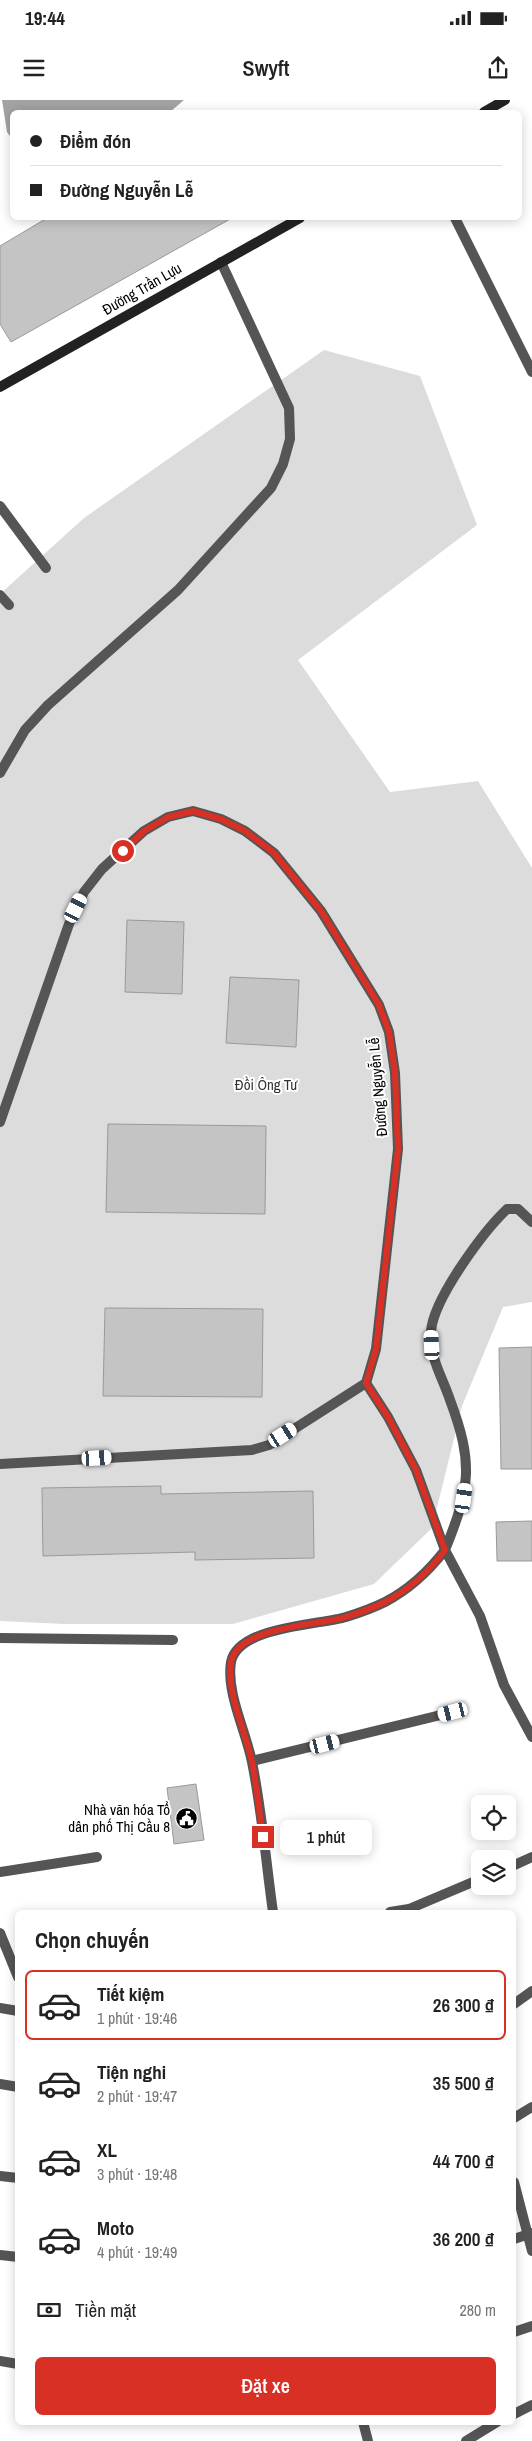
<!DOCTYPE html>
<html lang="vi">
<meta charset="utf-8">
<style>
:root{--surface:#fff;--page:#f6f6f6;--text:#222;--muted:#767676;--line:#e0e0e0;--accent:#d93025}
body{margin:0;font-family:"Archivo Narrow",sans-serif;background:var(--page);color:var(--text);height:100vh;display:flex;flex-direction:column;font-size:19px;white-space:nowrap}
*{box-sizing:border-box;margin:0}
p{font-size:16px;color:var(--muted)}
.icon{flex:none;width:28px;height:28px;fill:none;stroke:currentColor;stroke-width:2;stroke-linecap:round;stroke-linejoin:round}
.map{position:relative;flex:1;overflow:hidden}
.sheet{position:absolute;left:15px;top:1810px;width:501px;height:515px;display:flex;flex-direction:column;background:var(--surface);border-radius:8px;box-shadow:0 2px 12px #0003}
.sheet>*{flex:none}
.top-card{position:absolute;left:10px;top:10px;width:512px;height:110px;border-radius:8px;box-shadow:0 2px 12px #0003;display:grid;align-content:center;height:110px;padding:0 20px;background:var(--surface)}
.controls{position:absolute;left:471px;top:1695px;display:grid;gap:10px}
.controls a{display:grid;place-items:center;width:45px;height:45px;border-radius:8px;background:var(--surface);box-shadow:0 2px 12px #0003;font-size:25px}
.end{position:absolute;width:22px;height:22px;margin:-11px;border:6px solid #d93025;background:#fff;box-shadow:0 0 0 2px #fff}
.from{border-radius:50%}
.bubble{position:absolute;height:35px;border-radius:8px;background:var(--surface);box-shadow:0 2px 12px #0003;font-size:16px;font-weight:600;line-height:35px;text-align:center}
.car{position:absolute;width:15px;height:30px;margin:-15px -8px;border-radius:6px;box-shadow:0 0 4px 1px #0007;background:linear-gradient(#fff 24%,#345 0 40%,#fff 0 76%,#345 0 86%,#fff 0)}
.top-card b{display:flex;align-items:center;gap:18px;height:48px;font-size:19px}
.top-card b+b{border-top:1px solid var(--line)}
.top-card i{width:12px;height:12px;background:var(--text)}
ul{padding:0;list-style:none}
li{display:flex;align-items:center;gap:15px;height:70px;margin:0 10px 8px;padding:0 10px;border:2px solid transparent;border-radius:8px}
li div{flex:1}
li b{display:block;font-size:19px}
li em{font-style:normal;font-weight:600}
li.active{border-color:var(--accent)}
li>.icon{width:45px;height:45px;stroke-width:1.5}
h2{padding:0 20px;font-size:22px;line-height:60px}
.pay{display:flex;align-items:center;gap:12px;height:55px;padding:0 20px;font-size:19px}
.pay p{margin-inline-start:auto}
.button{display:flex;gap:10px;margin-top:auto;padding:10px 20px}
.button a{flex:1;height:58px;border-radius:8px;background:var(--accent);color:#fff;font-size:20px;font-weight:600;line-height:58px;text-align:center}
.status{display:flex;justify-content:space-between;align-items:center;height:35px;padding:0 25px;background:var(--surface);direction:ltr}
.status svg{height:14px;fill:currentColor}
header{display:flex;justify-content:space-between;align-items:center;height:65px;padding:0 20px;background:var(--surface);font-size:22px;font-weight:600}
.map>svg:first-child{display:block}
.green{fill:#dcdcdc}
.water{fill:#a3a3a3}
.building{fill:#c4c4c4;stroke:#999}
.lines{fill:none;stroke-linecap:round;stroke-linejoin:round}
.minor{stroke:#555;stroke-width:10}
.secondary{stroke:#222;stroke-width:10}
.route{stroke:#d93025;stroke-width:6}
.labels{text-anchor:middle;stroke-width:4;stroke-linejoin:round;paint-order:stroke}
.street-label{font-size:15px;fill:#000;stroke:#fff}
.park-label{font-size:15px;fill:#333;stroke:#fff}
.poi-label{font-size:15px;fill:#000;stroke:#fff;text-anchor:end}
</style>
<div class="status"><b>19:44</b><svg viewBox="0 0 49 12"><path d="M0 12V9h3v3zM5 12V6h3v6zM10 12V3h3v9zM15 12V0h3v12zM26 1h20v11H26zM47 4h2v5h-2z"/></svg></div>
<header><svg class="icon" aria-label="menu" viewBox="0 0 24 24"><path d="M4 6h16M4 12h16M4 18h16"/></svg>Swyft<svg class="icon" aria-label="share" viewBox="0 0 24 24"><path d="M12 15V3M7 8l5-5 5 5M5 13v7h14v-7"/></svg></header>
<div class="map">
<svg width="532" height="2341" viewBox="0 0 532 2341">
<rect width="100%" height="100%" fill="#fff"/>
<!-- green -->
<path class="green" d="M324 250 420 276 477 425 298 560 390 692 478 681 532 768V1202L503 1207 462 1306 432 1428 374 1484 233 1524H64L0 1521V494L84 418Z"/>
<!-- water -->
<path class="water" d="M2 0H184L170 12H12V39L7 32Z"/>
<!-- building -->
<g class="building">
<path d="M47 118H232L11 242 0 224V146Z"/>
<path d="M127 820 184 822 182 894 125 892Z"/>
<path d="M230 877 299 880 296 947 226 943Z"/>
<path d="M108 1024 266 1026 265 1114 106 1112Z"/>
<path d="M105 1208 263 1209 262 1297 103 1296Z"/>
<path d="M532 1247V1369H501L499 1248Z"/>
<path d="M161 1386V1394L313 1391 314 1458 195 1460V1452L43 1456 42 1388Z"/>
<path d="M532 1421V1461H497L496 1422Z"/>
<path d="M196 1684 204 1740 174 1744 167 1688Z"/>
</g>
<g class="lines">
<!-- minor -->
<g class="minor">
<path d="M455 118 532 272"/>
<path d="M0 406 46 468"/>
<path d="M0 495 9 505"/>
<path d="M0 673 25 630 48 605 178 490 271 388 283 364 290 339 289 308 221 162"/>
<path d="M0 1022 69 824 84 792 102 769 144 731 168 717 193 711 221 719 245 731 274 753 321 811 379 905 389 932 395 973 398 1049 376 1249 366 1283 269 1345 252 1350 0 1364"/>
<path d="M532 1122 518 1109H507C483 1132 434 1198 431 1231 429 1257 442 1276 450 1300 474 1364 470 1388 445 1450L480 1516 504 1585 532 1637"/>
<path d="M0 1538 173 1540"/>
<path d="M252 1661 453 1612"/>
<path d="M508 1768 532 1757"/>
<path d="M0 1772 97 1757"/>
<path d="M273 1812C266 1763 262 1711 252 1662 246 1631 226 1593 231 1562 238 1526 320 1525 346 1517 359 1513 373 1508 385 1502 410 1489 428 1472 445 1450L416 1370 388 1317 366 1283"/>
<path d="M390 1812 409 1809 480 1779"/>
<path d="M0 1833 18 1877"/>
<path d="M514 1904 532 1891"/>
<path d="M0 1908 18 1911"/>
<path d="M0 1984 18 1987"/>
<path d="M514 2018 532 2007"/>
<path d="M0 2076 18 2078"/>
<path d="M514 2082 532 2151"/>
<path d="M514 2139 532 2133"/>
<path d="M0 2155 18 2157"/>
<path d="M514 2232 532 2226"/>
<path d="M0 2261 18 2264"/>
<path d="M514 2314 532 2305"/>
<path d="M363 2322 368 2341"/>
<path d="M466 2341 497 2322"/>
</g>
<!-- secondary -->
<g class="secondary">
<path d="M484 12 505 0"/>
<path d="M0 287 300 118"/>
</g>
</g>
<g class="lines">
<!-- route -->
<path class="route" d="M123 751 144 731 168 717 193 711 221 719 245 731 274 753 321 811 379 905 389 932 395 973 398 1049 376 1249 366 1283 388 1317 416 1370 445 1450C428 1473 410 1489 385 1502 373 1508 359 1513 346 1517 320 1525 238 1526 231 1562 226 1593 246 1632 252 1662 257 1687 259 1712 263 1737"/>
</g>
<!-- icons -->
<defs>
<symbol id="civic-disc" viewBox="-11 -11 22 22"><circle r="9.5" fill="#000" stroke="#fff"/><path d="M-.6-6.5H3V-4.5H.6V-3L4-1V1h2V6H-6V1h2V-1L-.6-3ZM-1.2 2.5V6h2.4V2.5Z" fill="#fff"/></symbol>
</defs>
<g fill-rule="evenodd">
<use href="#civic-disc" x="174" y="1706" width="25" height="25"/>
</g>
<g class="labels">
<!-- street labels -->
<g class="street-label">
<text transform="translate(142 189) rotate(-30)" y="5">Đường Trần Lựu</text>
<text transform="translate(378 987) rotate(-95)" y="5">Đường Nguyễn Lễ</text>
</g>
<!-- park labels -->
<g class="park-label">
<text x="266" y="990">Đồi Ông Tư</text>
</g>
<!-- poi labels -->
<g class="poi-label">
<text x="170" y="1715">Nhà văn hóa Tổ<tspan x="170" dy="17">dân phố Thị Cầu 8</tspan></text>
</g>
</g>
</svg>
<div class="controls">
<a><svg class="icon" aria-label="locate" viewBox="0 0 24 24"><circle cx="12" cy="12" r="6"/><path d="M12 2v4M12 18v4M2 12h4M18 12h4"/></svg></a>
<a><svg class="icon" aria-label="layers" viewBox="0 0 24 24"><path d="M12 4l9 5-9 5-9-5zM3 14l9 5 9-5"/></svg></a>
</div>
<i class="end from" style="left:123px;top:751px"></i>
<i class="end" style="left:263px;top:1737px"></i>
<div class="bubble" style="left:280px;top:1720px;width:92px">1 phút</div>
<i class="car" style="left:76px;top:808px;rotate:26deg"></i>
<i class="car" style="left:432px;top:1245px;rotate:357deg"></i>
<i class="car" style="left:283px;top:1335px;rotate:57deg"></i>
<i class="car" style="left:97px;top:1358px;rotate:87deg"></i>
<i class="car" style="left:464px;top:1398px;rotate:8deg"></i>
<i class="car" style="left:453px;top:1612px;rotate:256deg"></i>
<i class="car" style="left:325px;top:1644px;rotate:76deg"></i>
<div class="top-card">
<b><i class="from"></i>Điểm đón</b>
<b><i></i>Đường Nguyễn Lễ</b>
</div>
<section class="sheet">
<h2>Chọn chuyến</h2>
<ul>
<li class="active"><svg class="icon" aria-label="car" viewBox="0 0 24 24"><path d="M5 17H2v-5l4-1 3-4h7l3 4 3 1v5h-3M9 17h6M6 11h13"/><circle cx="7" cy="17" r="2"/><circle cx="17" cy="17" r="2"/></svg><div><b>Tiết kiệm</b><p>1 phút · 19:46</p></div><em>26 300 ₫</em></li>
<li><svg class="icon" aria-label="car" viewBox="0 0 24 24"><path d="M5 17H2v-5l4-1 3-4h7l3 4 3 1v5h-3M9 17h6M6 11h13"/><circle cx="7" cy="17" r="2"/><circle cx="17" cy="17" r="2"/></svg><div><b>Tiện nghi</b><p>2 phút · 19:47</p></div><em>35 500 ₫</em></li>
<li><svg class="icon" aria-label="car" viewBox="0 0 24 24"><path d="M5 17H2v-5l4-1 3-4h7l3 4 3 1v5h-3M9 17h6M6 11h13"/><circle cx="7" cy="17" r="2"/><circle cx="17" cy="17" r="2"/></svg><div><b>XL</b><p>3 phút · 19:48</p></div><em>44 700 ₫</em></li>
<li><svg class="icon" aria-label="car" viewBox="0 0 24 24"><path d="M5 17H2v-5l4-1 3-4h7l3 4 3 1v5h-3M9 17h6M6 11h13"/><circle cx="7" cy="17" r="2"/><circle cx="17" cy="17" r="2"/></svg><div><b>Moto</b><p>4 phút · 19:49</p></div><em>36 200 ₫</em></li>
</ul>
<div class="pay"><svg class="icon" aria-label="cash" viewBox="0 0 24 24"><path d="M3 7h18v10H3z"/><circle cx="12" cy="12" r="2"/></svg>Tiền mặt<p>280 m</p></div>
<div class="button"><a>Đặt xe</a></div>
</section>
</div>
